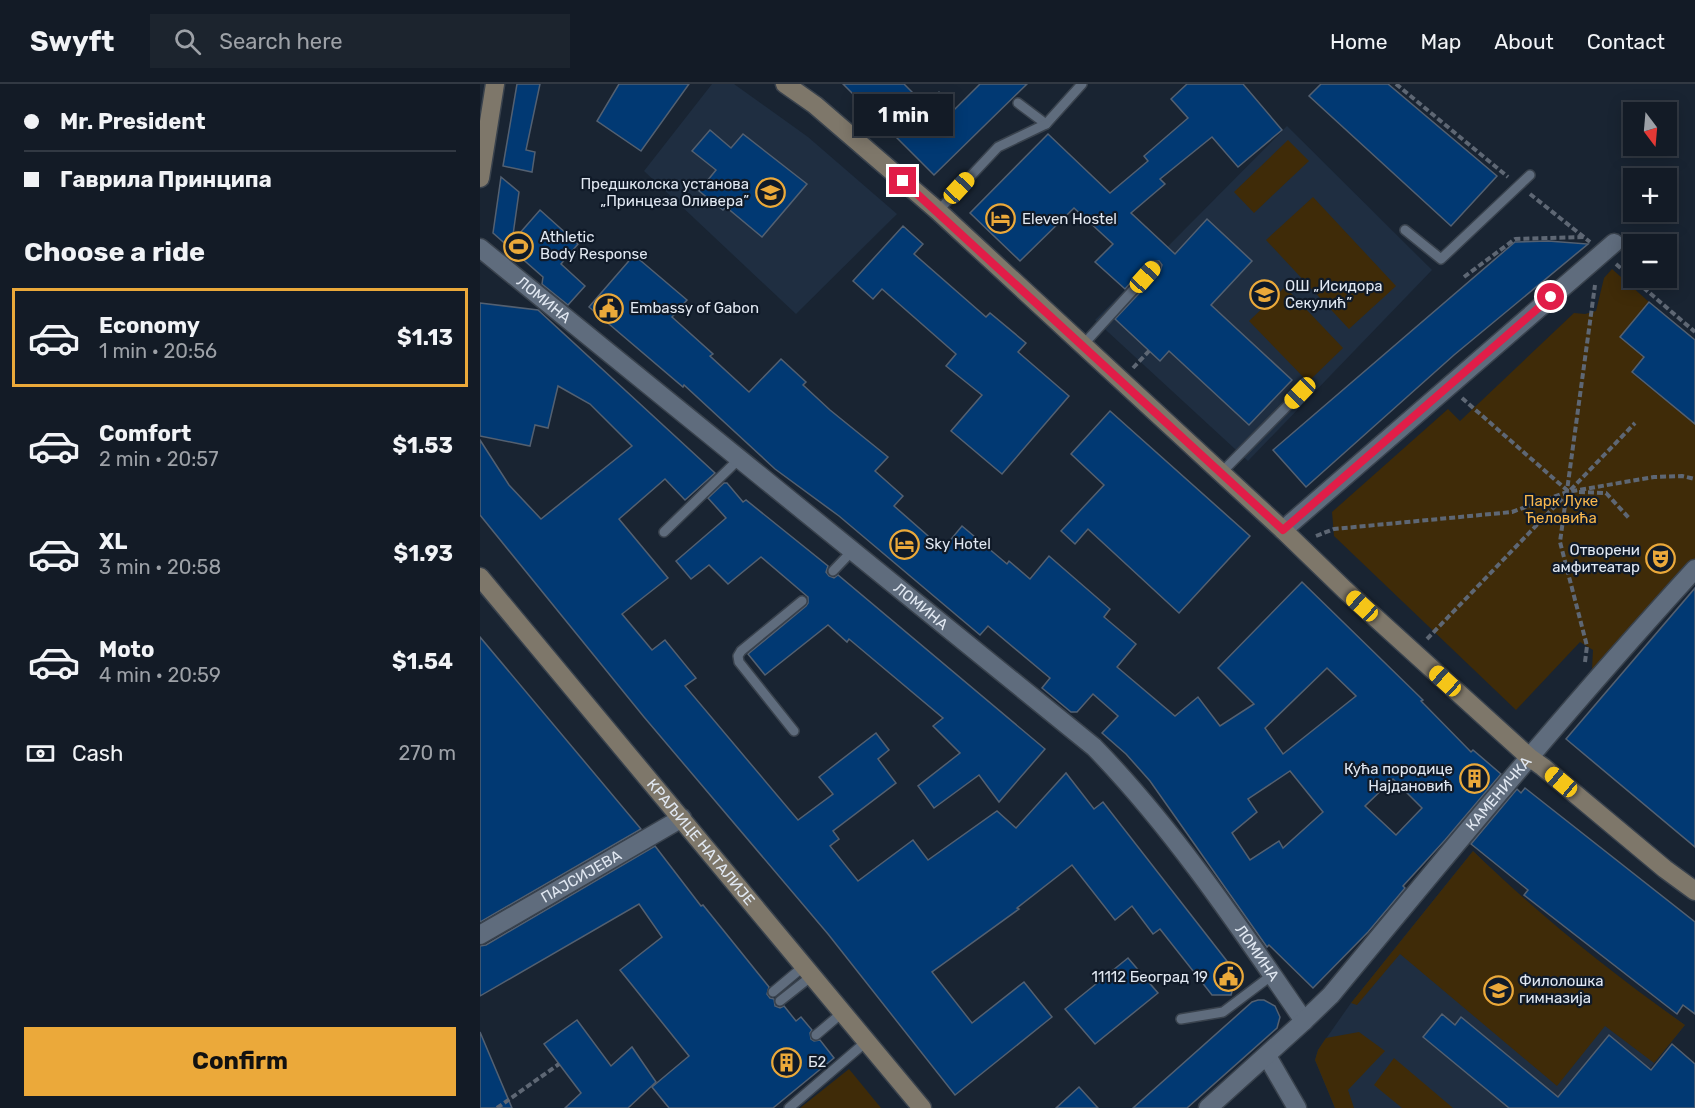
<!DOCTYPE html>
<meta charset="utf-8">
<style>
:root{--surface:#131b26;--page:#1c242e;--text:#f1f3f6;--muted:#9da1a7;--line:#323943;--accent:#eba93a}
body{margin:0;font-family:Rubik,sans-serif;background:var(--page);color:var(--text);height:100vh;display:flex;flex-direction:column;font-size:22px;white-space:nowrap}
*{box-sizing:border-box;margin:0}
p{font-size:20px;color:var(--muted)}
.icon{flex:none;width:33px;height:33px;fill:none;stroke:currentColor;stroke-width:2;stroke-linecap:round;stroke-linejoin:round}
.map{position:relative;flex:1;overflow:hidden}
.sheet{display:flex;flex-direction:column;background:var(--surface);width:480px}
.sheet>*{flex:none}
.top-card{display:grid;align-content:center;height:132px;padding:0 24px;background:var(--surface)}
.needle{width:39px;rotate:164deg}
.tools{position:absolute;left:1143px;top:18px;display:grid;gap:12px}
.tools a{display:grid;place-items:center;width:54px;height:54px;border-radius:0px;background:var(--surface);box-shadow:0 3px 15px #0003,0 0 0 2px var(--line);font-size:30px}
.end{position:absolute;width:27px;height:27px;margin:-14px;border:8px solid #e11d48;background:#fff;box-shadow:0 0 0 3px #fff}
.from{border-radius:50%}
.bubble{position:absolute;height:42px;border-radius:0px;background:var(--surface);box-shadow:0 3px 15px #0003,0 0 0 2px var(--line);font-size:20px;font-weight:700;line-height:42px;text-align:center}
.car{position:absolute;width:18px;height:36px;margin:-18px -9px;border-radius:8px;box-shadow:0 0 4px 2px #0007;background:linear-gradient(#f5c518 24%,#345 0 40%,#f5c518 0 76%,#345 0 86%,#f5c518 0)}
.top-card b{display:flex;align-items:center;gap:21px;height:57px;font-size:22px}
.top-card b+b{border-top:2px solid var(--line)}
.top-card i{width:15px;height:15px;background:var(--text)}
ul{padding:0;list-style:none}
li{display:flex;align-items:center;gap:18px;height:99px;margin:0 12px 9px;padding:0 12px;border:3px solid transparent;border-radius:0px}
li div{flex:1}
li b{display:block;font-size:22px}
li em{font-style:normal;font-weight:700}
li.on{border-color:var(--accent)}
li>.icon{width:54px;height:54px;stroke-width:1.5}
h2{padding:0 24px;font-size:27px;line-height:72px}
.pay{display:flex;align-items:center;gap:15px;height:66px;padding:0 24px;font-size:22px}
.pay p{margin-inline-start:auto}
.action{display:flex;gap:12px;margin-top:auto;padding:12px 24px}
.action a{flex:1;height:69px;border-radius:0px;background:var(--accent);color:#111;font-size:24px;font-weight:700;line-height:69px;text-align:center}
header{display:flex;align-items:center;gap:36px;box-sizing:border-box;height:84px;padding:0 30px;background:var(--surface);border-bottom:2px solid var(--line)}
header strong{font-size:28px}
nav{display:flex;gap:33px;margin-inline-start:auto;font-size:21px}
.search{width:420px;height:54px;background:var(--page);display:flex;align-items:center;gap:15px;box-sizing:border-box;padding:0 21px;border-radius:0px;color:var(--muted);font-size:22px}
main{display:flex;flex:1;min-height:0}
.map>svg:first-child{display:block}
.built{fill:#1f2e41}
.green{fill:#3f2b08}
.building{fill:#013973;stroke:#536071;stroke-width:1.5;fill-rule:evenodd}
.lines{fill:none;stroke-linecap:round;stroke-linejoin:round}
.lane-casing{stroke:#39424d;stroke-width:12}
.street-casing{stroke:#39424d;stroke-width:21}
.secondary-casing{stroke:#39424d;stroke-width:21}
.path{stroke:#5e6774;stroke-width:4;stroke-dasharray:6 3;stroke-linecap:butt}
.lane{stroke:#5f6c7d;stroke-width:9}
.street{stroke:#5f6c7d;stroke-width:18}
.secondary{stroke:#7e776a;stroke-width:18}
.route{stroke:#e11d48;stroke-width:8}
.labels{text-anchor:middle;stroke-width:4.5;stroke-linejoin:round;paint-order:stroke}
.poi-label{font-size:15px;fill:#e1e8f2;stroke:#101a28;text-anchor:start}
.street-label{font-size:15px;fill:#e1e8f2;stroke:#101a28}
.park-label{font-size:15px;fill:#fab84d;stroke:#101a28}
</style>
<header>
<strong>Swyft</strong>
<div class="search"><svg class="icon" aria-label="search" viewBox="0 0 24 24"><circle cx="10" cy="10" r="6"/><path d="M15 15l6 6"/></svg>Search here</div>
<nav><a>Home</a><a>Map</a><a>About</a><a>Contact</a></nav>
</header>
<main>
<section class="sheet">
<div class="top-card">
<b><i class="from"></i>Mr. President</b>
<b><i></i>Гаврила Принципа</b>
</div>
<h2>Choose a ride</h2>
<ul>
<li class="on"><svg class="icon" aria-label="car" viewBox="0 0 24 24"><path d="M5 17H2v-5l4-1 3-4h7l3 4 3 1v5h-3M9 17h6M6 11h13"/><circle cx="7" cy="17" r="2"/><circle cx="17" cy="17" r="2"/></svg><div><b>Economy</b><p>1 min · 20:56</p></div><em>$1.13</em></li>
<li><svg class="icon" aria-label="car" viewBox="0 0 24 24"><path d="M5 17H2v-5l4-1 3-4h7l3 4 3 1v5h-3M9 17h6M6 11h13"/><circle cx="7" cy="17" r="2"/><circle cx="17" cy="17" r="2"/></svg><div><b>Comfort</b><p>2 min · 20:57</p></div><em>$1.53</em></li>
<li><svg class="icon" aria-label="car" viewBox="0 0 24 24"><path d="M5 17H2v-5l4-1 3-4h7l3 4 3 1v5h-3M9 17h6M6 11h13"/><circle cx="7" cy="17" r="2"/><circle cx="17" cy="17" r="2"/></svg><div><b>XL</b><p>3 min · 20:58</p></div><em>$1.93</em></li>
<li><svg class="icon" aria-label="car" viewBox="0 0 24 24"><path d="M5 17H2v-5l4-1 3-4h7l3 4 3 1v5h-3M9 17h6M6 11h13"/><circle cx="7" cy="17" r="2"/><circle cx="17" cy="17" r="2"/></svg><div><b>Moto</b><p>4 min · 20:59</p></div><em>$1.54</em></li>
</ul>
<div class="pay"><svg class="icon" aria-label="cash" viewBox="0 0 24 24"><path d="M3 7h18v10H3z"/><circle cx="12" cy="12" r="2"/></svg>Cash<p>270 m</p></div>
<div class="action"><a>Confirm</a></div>
</section>
<div class="map">
<svg width="1215" height="1024" viewBox="0 0 1215 1024">
<rect width="100%" height="100%" fill="#192432"/>
<!-- built -->
<g class="built">
<path d="M232 0H254L328 53 417 130 316 230 164 87Z"/>
<path d="M807 42 952 186 768 377 615 236Z"/>
<path d="M993 767 1044 816 1137 893 1205 941 1138 1024H855L835 976 838 966 871 919Z"/>
</g>
<!-- green -->
<g class="green">
<path d="M808 56 829 77 774 129 754 108Z"/>
<path d="M833 113 916 202 869 245 786 156Z"/>
<path d="M1132 185 1169 218 1140 253 1164 273 1152 289 1215 340V479L1113 585H1112L1113 566 1100 558 1036 626 854 452 852 428 968 325 980 337 1094 229 1105 230 1116 227 1124 194Z"/>
<path d="M805 203 863 264 828 298 769 237Z"/>
<path d="M993 767C1059 831 1130 888 1205 941L1174 979 1125 942 1077 1002 920 870 877 921 871 919Z"/>
<path d="M879 948 905 967 868 1006 874 1024H855L835 976 838 966 846 954Z"/>
<path d="M914 974 973 1024H922L894 1001Z"/>
<path d="M369 985 401 1024H320Z"/>
</g>
<!-- building -->
<g class="building">
<path d="M37 0H60L46 66 55 68 52 88 23 82Z"/>
<path d="M139 0H209L161 67 117 37Z"/>
<path d="M363 0H424L446 22 459 8 475 25 500 0H547L454 91Z"/>
<path d="M707 0H763L802 46 758 83 732 53 680 95 685 100 651 129 695 170 727 135 772 177 731 221 812 296 769 341 689 267 680 277 635 235 680 187 682 181 679 177H670L645 205 615 178 633 160 594 124 540 177 490 129 568 50 630 109 668 77 664 72 708 34 691 15Z"/>
<path d="M841 0H908L1017 92 971 142 829 12Z"/>
<path d="M230 46 251 64 263 50 327 100 282 153 246 123 243 126 219 107 236 86 212 67Z"/>
<path d="M21 93 39 108 32 158 60 126 98 160 81 180 105 202 88 221 62 200 63 193 13 149Z"/>
<path d="M423 142 443 160 434 170 506 233 510 229 546 259 538 268 589 312 522 390 471 347 502 311 466 282 476 270 402 205 393 215 373 197Z"/>
<path d="M1068 157 1108 160 974 271 826 403 793 366 1035 158Z"/>
<path d="M154 171 207 216 192 233 233 270 230 272 269 308 301 275 326 298 323 301 350 326 408 373 395 387 423 412 414 422 463 465 482 442 527 480 529 477 550 495 569 472 630 525 624 533 656 560 637 583 695 632 718 613 740 642 774 620 738 584 822 498 943 616 941 617 991 668 993 666 1021 690 965 756 923 802 925 804 888 848 833 904 789 861 787 863 670 697 646 670 622 649 638 632 613 610 597 628H591L562 604 570 594 508 542 500 551 359 432 295 385 204 301 203 303 109 223ZM847 584 876 612 803 670 785 644ZM810 687 843 728 803 764 799 757 770 776 752 749 777 728 768 715ZM913 695 942 724 916 751 885 722Z"/>
<path d="M1169 218 1215 256V340L1152 288 1164 273 1140 253Z"/>
<path d="M0 219 58 226 235 389 205 416 185 395 139 435 188 494 142 530 172 566 185 556 216 594 205 602 318 736 353 710 339 693 396 649 409 666 398 675 416 699 353 747 359 755 350 762 378 797 433 756 448 776 517 727 536 744 586 689 614 725 623 718 757 890 751 911H732L680 845 673 850 652 822 635 836 592 781 537 824 539 825 452 888 492 939 544 898 572 933 475 1011 348 850 164 633 0 431V356L29 401 61 435 152 362 110 320 78 302 68 344 55 341 50 362 0 352Z"/>
<path d="M630 327 770 452 699 529 608 445 595 460 581 447 624 401 591 370Z"/>
<path d="M244 399H247L263 418 266 416 348 482 346 488 349 492 354 494 358 491 565 665 519 718 499 691 454 724 438 702 480 669 453 642 463 634 369 555 367 558 348 541 285 591 268 570 326 522 328 519V513L281 473 248 500 229 481 211 495 196 477 246 434 228 414Z"/>
<path d="M1215 504V763L1086 655Z"/>
<path d="M0 553 161 745 0 838Z"/>
<path d="M1045 704 1215 838V930L1203 921 1197 930 1044 811 1048 806 991 760 1037 705 1041 709Z"/>
<path d="M175 762 221 822 223 821 289 903 287 910 290 914 294 915 295 922 300 924 304 922 316 937 321 933 332 946 330 949 331 955 334 957 340 956 354 974 293 1024H189L172 1003 209 972 140 886 182 853 159 820 0 912V862L6 861Z"/>
<path d="M648 874 678 909 615 960 585 925Z"/>
<path d="M778 916H784L795 922 800 933 797 944 707 1024H653L772 918Z"/>
<path d="M962 930 975 941 981 933 1078 1013 1129 951 1171 986 1192 960 1215 980V1024H1029L943 953Z"/>
<path d="M97 936 131 982 152 963 176 998 148 1024H85L101 1009 64 960Z"/>
<path d="M0 948 32 1024H0Z"/>
<path d="M599 1003 618 1024H576Z"/>
</g>
<g class="lines">
<defs>
<g id="lane">
<path d="M538 19 566 40"/>
<path d="M458 127 518 63 566 40 602 0"/>
<path d="M925 146 961 175 1050 91"/>
<path d="M602 262 675 182"/>
<path d="M741 389 820 309"/>
<path d="M184 448 260 374"/>
<path d="M353 487 373 466"/>
<path d="M314 647 259 578 258 572 261 567 322 517"/>
<path d="M293 908 324 882"/>
<path d="M300 917 333 891"/>
<path d="M701 935 743 928 792 891"/>
<path d="M336 951 363 928"/>
<path d="M309 1024 387 957"/>
</g>
<g id="street">
<path id="s1" d="M0 164 614 663C693 744 760 844 824 937"/>
<path d="M803 446 1134 159"/>
<path id="s2" d="M0 851 202 734"/>
<path d="M787 972 817 1024"/>
<path id="s3" d="M728 1024 824 937 851 911C970 767 1089 623 1215 485"/>
</g>
<g id="secondary">
<path d="M305 0 335 21 458 127 803 446 865 506 1049 673 1063 683 1185 785 1215 807"/>
<path d="M0 94 15 0"/>
<path id="s4" d="M0 493 442 1024"/>
</g>
</defs>
<!-- lane casing -->
<use href="#lane" class="lane-casing"/>
<!-- street casing -->
<use href="#street" class="street-casing"/>
<!-- secondary casing -->
<use href="#secondary" class="secondary-casing"/>
<!-- path -->
<g class="path">
<path d="M916 0 1028 93"/>
<path d="M1050 110 1110 158"/>
<path d="M1136 180 1215 248"/>
<path d="M984 193 1035 155 1104 153"/>
<path d="M653 284 669 267"/>
<path d="M982 314 1089 408"/>
<path d="M1099 408 1126 409 1149 434"/>
<path d="M836 452 854 445 1032 428 1087 408 1174 393 1202 392 1215 395"/>
<path d="M947 555 1155 339"/>
<path d="M1105 578 1107 562 1080 458 1115 201"/>
<path d="M17 1024 79 980"/>
</g>
<!-- lane -->
<use href="#lane" class="lane"/>
<!-- street -->
<use href="#street" class="street"/>
<!-- secondary -->
<use href="#secondary" class="secondary"/>
</g>
<g class="lines">
<!-- route -->
<path class="route" d="M423 97 803 446 1071 213"/>
</g>
<!-- icons -->
<defs>
<symbol id="school-ring" viewBox="-11 -11 22 22"><circle r="9.5" fill="#101a28" stroke="#eba93a" stroke-width="1.5"/><path d="M0-5L7-2L0 1L-7-2ZM-4 1L0 2.5L4 1V4Q0 6-4 4Z" fill="#eba93a"/></symbol>
<symbol id="hotel-ring" viewBox="-11 -11 22 22"><circle r="9.5" fill="#101a28" stroke="#eba93a" stroke-width="1.5"/><path d="M-6-4.5h1.5V1H6V5H4.5V3h-9V5H-6ZM-4 0a1.8 1.8 0 1 1 3.6 0ZM.5 0V-2.5h3Q6-2.5 6 0Z" fill="#eba93a"/></symbol>
<symbol id="stadium-ring" viewBox="-11 -11 22 22"><circle r="9.5" fill="#101a28" stroke="#eba93a" stroke-width="1.5"/><path d="M0-5a6.5 5 0 1 0 0 10a6.5 5 0 1 0 0-10ZM-3.5-1.8h7v3.6h-7Z" fill="#eba93a"/></symbol>
<symbol id="civic-ring" viewBox="-11 -11 22 22"><circle r="9.5" fill="#101a28" stroke="#eba93a" stroke-width="1.5"/><path d="M-.6-6.5H3V-4.5H.6V-3L4-1V1h2V6H-6V1h2V-1L-.6-3ZM-1.2 2.5V6h2.4V2.5Z" fill="#eba93a"/></symbol>
<symbol id="theatre-ring" viewBox="-11 -11 22 22"><circle r="9.5" fill="#101a28" stroke="#eba93a" stroke-width="1.5"/><path d="M-5-5.5Q0-4 5-5.5V0Q5 5 0 6Q-5 5-5 0ZM-3.3-2.5H-1v1.5H-3.3ZM1-2.5H3.3v1.5H1ZM-2.8 1Q0 5.5 2.8 1Z" fill="#eba93a"/></symbol>
<symbol id="building-ring" viewBox="-11 -11 22 22"><circle r="9.5" fill="#101a28" stroke="#eba93a" stroke-width="1.5"/><path d="M-4-6H4V6H1V3H-1V6H-4ZM-2.5-4.3h1.7v1.8h-1.7ZM.8-4.3h1.7v1.8H.8ZM-2.5-1h1.7V.8h-1.7ZM.8-1h1.7V.8H.8Z" fill="#eba93a"/></symbol>
</defs>
<g fill-rule="evenodd">
<use href="#school-ring" x="274" y="92" width="33" height="33"/>
<use href="#hotel-ring" x="504" y="118" width="33" height="33"/>
<use href="#stadium-ring" x="22" y="146" width="33" height="33"/>
<use href="#school-ring" x="768" y="194" width="33" height="33"/>
<use href="#civic-ring" x="112" y="208" width="33" height="33"/>
<use href="#hotel-ring" x="408" y="444" width="33" height="33"/>
<use href="#theatre-ring" x="1164" y="458" width="33" height="33"/>
<use href="#building-ring" x="978" y="678" width="33" height="33"/>
<use href="#civic-ring" x="732" y="876" width="33" height="33"/>
<use href="#school-ring" x="1002" y="890" width="33" height="33"/>
<use href="#building-ring" x="290" y="962" width="33" height="33"/>
</g>
<g class="labels">
<!-- poi labels -->
<g class="poi-label">
<text x="269" y="105" text-anchor="end">Предшколска установа<tspan x="269" dy="17">„Принцеза Оливера”</tspan></text>
<text x="542" y="140">Eleven Hostel</text>
<text x="60" y="158">Athletic<tspan x="60" dy="17">Body Response</tspan></text>
<text x="805" y="207">ОШ „Исидора<tspan x="805" dy="17">Секулић”</tspan></text>
<text x="150" y="229">Embassy of Gabon</text>
<text x="445" y="465">Sky Hotel</text>
<text x="1160" y="471" text-anchor="end">Отворени<tspan x="1160" dy="17">амфитеатар</tspan></text>
<text x="973" y="690" text-anchor="end">Кућа породице<tspan x="973" dy="17">Најдановић</tspan></text>
<text x="728" y="898" text-anchor="end">11112 Београд 19</text>
<text x="1039" y="902">Филолошка<tspan x="1039" dy="17">гимназија</tspan></text>
<text x="328" y="983">Б2</text>
</g>
<!-- street labels -->
<g class="street-label">
<text dy="5" stroke="none"><textPath href="#s1" startOffset="82">ЛОМИНА</textPath></text>
<text dy="5" stroke="none"><textPath href="#s1" startOffset="568">ЛОМИНА</textPath></text>
<text dy="5" stroke="none"><textPath href="#s3" startOffset="429">КАМЕНИЧКА</textPath></text>
<text dy="5" stroke="none"><textPath href="#s4" startOffset="345">КРАЉИЦЕ НАТАЛИЈЕ</textPath></text>
<text dy="5" stroke="none"><textPath href="#s2" startOffset="117">ПАЈСИЈЕВА</textPath></text>
<text dy="5" stroke="none"><textPath href="#s1" startOffset="1054">ЛОМИНА</textPath></text>
</g>
<!-- park labels -->
<g class="park-label">
<text x="1081" y="422">Парк Луке<tspan x="1081" dy="17">Ћеловића</tspan></text>
</g>
</g>
</svg>
<div class="tools">
<a><svg class="needle" viewBox="-14 -14 28 28"><path d="M0-13l5 13h-10z" fill="#e53935"/><path d="M0 13l5-13h-10z" fill="#9da1a7"/></svg></a>
<a>+</a>
<a>−</a>
</div>
<i class="end from" style="left:1071px;top:213px"></i>
<i class="end" style="left:423px;top:97px"></i>
<div class="bubble" style="left:374px;top:10px;width:99px">1 min</div>
<i class="car" style="left:479px;top:104px;rotate:43deg"></i>
<i class="car" style="left:665px;top:193px;rotate:42deg"></i>
<i class="car" style="left:820px;top:309px;rotate:224deg"></i>
<i class="car" style="left:882px;top:522px;rotate:312deg"></i>
<i class="car" style="left:965px;top:597px;rotate:312deg"></i>
<i class="car" style="left:1081px;top:698px;rotate:310deg"></i>
</div>
</main>
